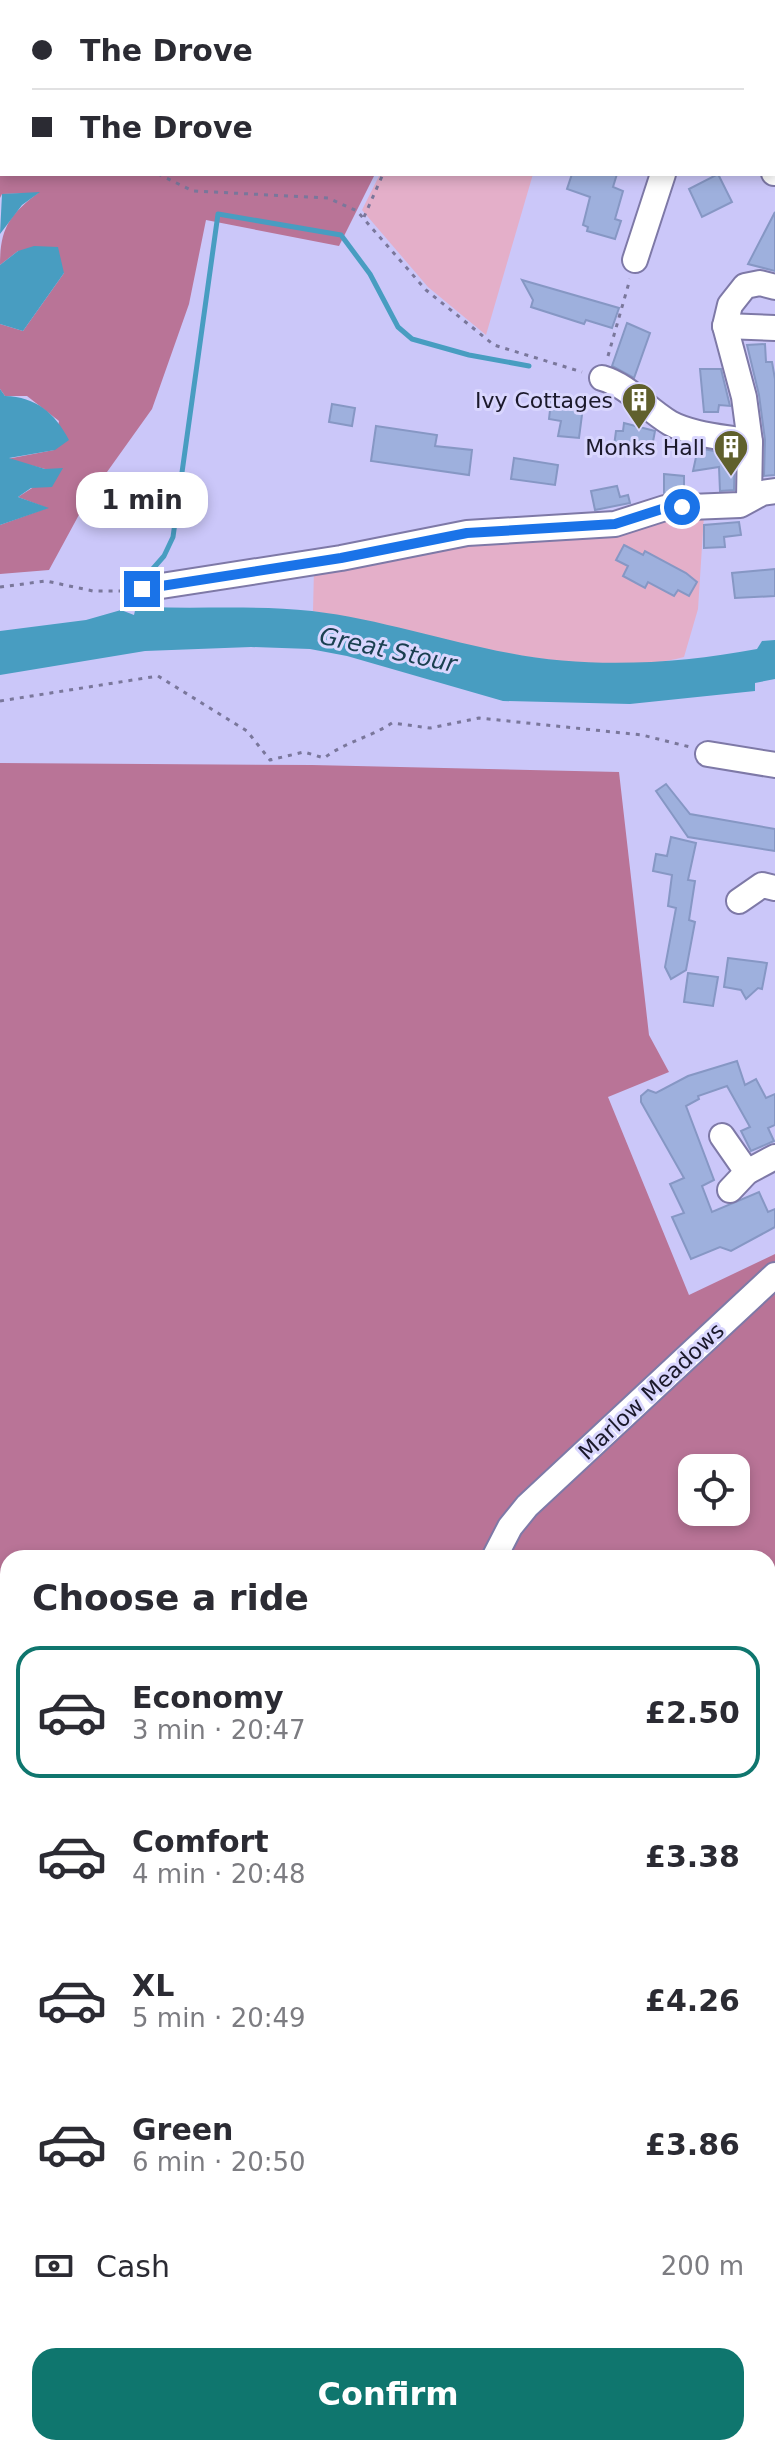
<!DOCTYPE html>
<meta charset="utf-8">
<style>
:root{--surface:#fff;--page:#f2f2f3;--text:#2b2b33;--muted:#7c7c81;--line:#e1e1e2;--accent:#0f766e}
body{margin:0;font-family:"DejaVu Sans",sans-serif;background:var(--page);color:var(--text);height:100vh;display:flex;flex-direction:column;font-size:30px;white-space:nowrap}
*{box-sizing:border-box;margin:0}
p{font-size:26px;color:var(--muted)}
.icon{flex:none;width:44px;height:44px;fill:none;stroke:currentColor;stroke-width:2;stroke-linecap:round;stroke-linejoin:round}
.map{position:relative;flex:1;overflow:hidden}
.drawer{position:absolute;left:0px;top:1550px;width:776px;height:906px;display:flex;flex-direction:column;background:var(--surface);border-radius:24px 24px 0 0;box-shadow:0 4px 12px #0003}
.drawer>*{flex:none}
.guide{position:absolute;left:0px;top:0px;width:776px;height:176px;box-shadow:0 4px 12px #0003;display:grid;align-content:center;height:176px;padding:0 32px;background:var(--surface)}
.fabs{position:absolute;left:678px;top:1454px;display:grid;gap:16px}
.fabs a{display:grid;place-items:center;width:72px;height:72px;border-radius:16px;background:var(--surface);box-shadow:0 4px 12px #0003;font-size:40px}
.end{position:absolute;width:36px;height:36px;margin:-18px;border:10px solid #1a73e8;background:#fff;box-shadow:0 0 0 4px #fff}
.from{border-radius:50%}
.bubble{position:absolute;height:56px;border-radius:24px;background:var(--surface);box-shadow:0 4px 12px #0003;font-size:26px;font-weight:700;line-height:56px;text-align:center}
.guide b{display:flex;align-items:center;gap:28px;height:76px;font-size:30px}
.guide b+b{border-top:2px solid var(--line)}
.guide i{width:20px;height:20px;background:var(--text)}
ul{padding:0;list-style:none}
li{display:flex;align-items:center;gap:24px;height:132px;margin:0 16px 12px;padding:0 16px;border:4px solid transparent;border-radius:24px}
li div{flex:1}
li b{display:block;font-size:30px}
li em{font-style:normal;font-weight:700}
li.current{border-color:var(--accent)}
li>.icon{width:72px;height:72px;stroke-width:1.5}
h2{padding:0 32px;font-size:36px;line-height:96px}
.pay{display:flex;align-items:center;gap:20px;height:88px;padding:0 32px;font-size:30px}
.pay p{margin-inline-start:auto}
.action{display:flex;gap:16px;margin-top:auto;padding:16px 32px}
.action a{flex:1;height:92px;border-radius:24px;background:var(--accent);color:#fff;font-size:32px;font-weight:700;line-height:92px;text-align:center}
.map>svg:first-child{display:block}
.green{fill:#e4afc9}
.forest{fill:#b97497;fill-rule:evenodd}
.water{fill:#489dc1}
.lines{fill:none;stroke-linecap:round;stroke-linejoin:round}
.stream{stroke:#489dc1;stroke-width:5}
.building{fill:#9eb0dd;stroke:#8697c4;stroke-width:2}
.minor-casing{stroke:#7e79a7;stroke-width:28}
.highway-casing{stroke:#fff;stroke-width:40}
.path{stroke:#7a779b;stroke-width:3;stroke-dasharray:4 6;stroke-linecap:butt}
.minor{stroke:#fff;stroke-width:24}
.highway{stroke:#5eedbf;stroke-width:36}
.rail-casing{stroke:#5f5c7a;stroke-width:8}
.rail{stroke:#d9d6fe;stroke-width:5;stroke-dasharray:15;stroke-linecap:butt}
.route{stroke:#1a73e8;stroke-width:10}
.labels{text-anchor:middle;stroke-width:6;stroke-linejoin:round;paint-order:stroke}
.poi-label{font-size:22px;fill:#1b192b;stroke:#d9d6fe;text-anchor:end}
.street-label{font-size:22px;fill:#1b192b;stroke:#d9d6fe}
.water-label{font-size:24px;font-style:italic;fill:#1a4050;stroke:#d9d6fe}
</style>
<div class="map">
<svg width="775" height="2455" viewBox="0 0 775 2455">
<rect width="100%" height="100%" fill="#cbc7f9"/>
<!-- green -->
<g class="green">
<path d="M380 174H533L486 335 428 287 362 210Z"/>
<path d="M666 514 704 515 698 609 684 657C578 685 420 630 313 611L314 569Z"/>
<path d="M768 1955 775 1956V2250L768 2252Z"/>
<path d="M8 2142V2226L0 2225V2144Z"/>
</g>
<!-- forest -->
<g class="forest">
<path d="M0 0H423L2 2V142Z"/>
<path d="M0 145 2 174H375L339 246 206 220 189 304 152 409 87 500 49 570 0 574V525L47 508 18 497 62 469H45L7 459 54 450 59 421 27 396H5L0 389V324L23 331 64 273 18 251 0 265C0 229 9 215 38 193L2 194 0 198Z"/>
<path d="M0 763 312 765 619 772 649 1035 669 1072 608 1097 689 1295 775 1254V1956L768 1955V1558H8V2027H0ZM692 1468H736V1512H692Z"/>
</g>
<!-- water -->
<g class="water">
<path d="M40 192 22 205 0 234 2 194Z"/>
<path d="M34 246 58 247 64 273 23 331 0 324V265L18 251Z"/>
<path d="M0 389 5 396C36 397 55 413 69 440L55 450 9 458 45 469 63 468 52 487 31 488 18 497 49 508 0 525Z"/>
<path d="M146 601 148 607C203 609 258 605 312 611 379 619 444 641 509 653 591 669 676 664 757 649L762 641 775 640V679L755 683V691L630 704 503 701 347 656 310 649 251 647 145 651 0 675V631L86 620 121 610 134 615 137 602Z"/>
</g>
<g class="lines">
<!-- stream -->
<path class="stream" d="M143 580 164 556 173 537 218 214 341 235 370 274 398 327 412 339 469 355 529 366"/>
</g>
<!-- building -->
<g class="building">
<path d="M572 174H617L613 187 623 191 615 219 621 221 615 239 587 231 588 227 583 225 590 197 567 189Z"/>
<path d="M718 174 732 202 702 217 689 189Z"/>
<path d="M775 212V271L748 264Z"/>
<path d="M522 280 619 308 612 328 586 320 584 324 531 307 533 300Z"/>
<path d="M627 323 650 333 634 378 612 366Z"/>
<path d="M765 344 766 362H772L775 379V475L764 476 765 440 759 395 747 345Z"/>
<path d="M700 369H721L730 406 719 405 718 412H704Z"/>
<path d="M551 402 583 407 579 438 558 436 561 421 549 419Z"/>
<path d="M332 404 355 408 352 426 329 422Z"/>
<path d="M624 423 655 431 651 452 614 446 616 431H623Z"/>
<path d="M376 426 437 435 435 446 472 450 469 475 371 461Z"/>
<path d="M698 448 735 455 734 490 720 491 719 467 693 471Z"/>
<path d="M514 458 558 465 555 485 511 479Z"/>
<path d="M664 474 684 476V492L664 493Z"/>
<path d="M617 486 620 497 628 495 630 503 595 510 591 491Z"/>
<path d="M739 522 741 535 724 537 725 547 704 548V525Z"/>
<path d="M624 545 643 555 645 551 686 573 697 582 689 596 678 590 674 596 648 582 645 588 623 576 628 566 616 560Z"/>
<path d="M775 569V596L735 598 732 573Z"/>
<path d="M666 784 690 814 775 829V851L688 837 656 791Z"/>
<path d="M671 837 696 843 688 880 695 881 689 920 695 922 686 970 671 979 665 967 676 908 668 906 672 875 653 871 656 854 667 856Z"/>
<path d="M728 958 767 963 762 989 758 988 746 999 741 990 724 987Z"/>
<path d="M688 973 718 977 713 1006 684 1002Z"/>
<path d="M737 1061 745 1085 756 1079 766 1098 775 1094V1125L768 1128 774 1141 751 1151 741 1131 750 1127 727 1086 698 1096 699 1099 686 1106 714 1180 702 1186 712 1212 759 1192 768 1212 775 1209V1227L731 1251 720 1247 691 1259 672 1217 684 1213 670 1184 684 1178 641 1102V1096L648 1090 656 1093 688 1076Z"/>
</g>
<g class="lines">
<defs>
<g id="minor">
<path d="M774 173H775"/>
<path d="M635 260 663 174"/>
<path d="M725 326 775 328"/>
<path d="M602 378C629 386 645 408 670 423 692 435 725 437 750 442"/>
<path d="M749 499 750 442 744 397 725 326 730 305 745 286 760 283 775 287"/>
<path d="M142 589 341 558 467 533 615 524 665 508 740 505 762 493 775 491"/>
<path d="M708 754 775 765"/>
<path d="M739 901 762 885 775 888"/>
<path d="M722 1136 747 1172"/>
<path d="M730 1190 747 1172 775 1157"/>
<path d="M494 1558 510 1527 527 1506 775 1275"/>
<path d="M0 2137 8 2136"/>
<path d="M768 2270 775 2268"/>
<path d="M770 2455 775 2429"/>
</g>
<g id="highway">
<path d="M531 2448 620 2455"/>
<path d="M352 2455 382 2448"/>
</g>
</defs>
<!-- minor casing -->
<use href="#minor" class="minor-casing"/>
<!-- highway casing -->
<use href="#highway" class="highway-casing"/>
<!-- path -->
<g class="path">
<path d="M576 0 578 2"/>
<path d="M429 2 430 0"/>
<path d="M0 89 2 90"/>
<path d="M158 174 193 191 328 198 357 211 426 290 494 345 582 372"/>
<path d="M364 217 383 174"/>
<path d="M608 356 630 279"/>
<path d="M0 587 46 581 93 591H122"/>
<path d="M0 701 158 676 247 731 270 760 304 752 324 758C347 741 369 738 392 723L430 728 479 718 642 735 690 747"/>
<path d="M768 1592 775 1587"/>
<path d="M0 2242 8 2243"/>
<path d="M0 2317 8 2318"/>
<path d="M71 2448 72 2455"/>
</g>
<!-- minor -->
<use href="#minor" class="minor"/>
<!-- highway -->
<use href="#highway" class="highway"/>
<defs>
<g id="rail">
<path d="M0 2280 8 2281"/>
<path d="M0 2295 8 2296"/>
<path d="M768 2349H775"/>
</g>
</defs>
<!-- rail casing -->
<use href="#rail" class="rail-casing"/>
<!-- rail -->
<use href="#rail" class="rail"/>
</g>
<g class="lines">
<!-- route -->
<path class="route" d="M142 589 341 558 467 533 615 524 665 508 682 507"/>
</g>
<!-- icons -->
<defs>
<symbol id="building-pin" viewBox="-11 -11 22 30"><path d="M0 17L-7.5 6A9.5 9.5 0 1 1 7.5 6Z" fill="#60602d" stroke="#d9d6fe"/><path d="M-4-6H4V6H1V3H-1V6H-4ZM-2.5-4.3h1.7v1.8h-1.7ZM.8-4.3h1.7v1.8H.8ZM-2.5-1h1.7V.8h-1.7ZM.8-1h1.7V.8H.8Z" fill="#fff"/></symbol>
</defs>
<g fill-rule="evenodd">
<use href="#building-pin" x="619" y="380" width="40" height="54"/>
<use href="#building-pin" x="711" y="427" width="40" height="54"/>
</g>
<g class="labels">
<!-- poi labels -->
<g class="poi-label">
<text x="613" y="408">Ivy Cottages</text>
<text x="705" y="455">Monks Hall</text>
</g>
<!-- street labels -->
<g class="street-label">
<text transform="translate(651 1391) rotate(-43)" y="8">Marlow Meadows</text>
</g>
<!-- water labels -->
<g class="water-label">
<text transform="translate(388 650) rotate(12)" y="8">Great Stour</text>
</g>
</g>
</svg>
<div class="fabs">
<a><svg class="icon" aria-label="locate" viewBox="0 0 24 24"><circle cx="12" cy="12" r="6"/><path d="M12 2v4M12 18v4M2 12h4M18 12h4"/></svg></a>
</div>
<i class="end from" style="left:682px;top:507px"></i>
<i class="end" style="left:142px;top:589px"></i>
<div class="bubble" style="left:76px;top:472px;width:132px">1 min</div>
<div class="guide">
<b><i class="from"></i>The Drove</b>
<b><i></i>The Drove</b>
</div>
<section class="drawer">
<h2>Choose a ride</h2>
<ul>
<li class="current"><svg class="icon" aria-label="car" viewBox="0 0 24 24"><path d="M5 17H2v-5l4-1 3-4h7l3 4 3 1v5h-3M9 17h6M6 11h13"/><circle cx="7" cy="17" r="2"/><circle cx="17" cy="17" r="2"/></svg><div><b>Economy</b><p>3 min · 20:47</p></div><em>£2.50</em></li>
<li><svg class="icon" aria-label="car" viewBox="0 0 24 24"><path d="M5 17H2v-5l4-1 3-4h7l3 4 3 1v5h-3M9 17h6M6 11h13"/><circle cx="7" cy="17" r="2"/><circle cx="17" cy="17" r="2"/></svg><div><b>Comfort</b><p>4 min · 20:48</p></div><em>£3.38</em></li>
<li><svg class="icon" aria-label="car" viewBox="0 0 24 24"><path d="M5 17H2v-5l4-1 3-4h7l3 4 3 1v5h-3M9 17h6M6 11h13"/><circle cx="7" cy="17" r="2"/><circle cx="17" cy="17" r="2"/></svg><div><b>XL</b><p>5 min · 20:49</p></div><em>£4.26</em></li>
<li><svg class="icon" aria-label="car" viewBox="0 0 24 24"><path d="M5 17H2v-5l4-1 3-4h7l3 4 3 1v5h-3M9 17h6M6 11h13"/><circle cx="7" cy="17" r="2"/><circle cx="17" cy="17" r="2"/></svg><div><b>Green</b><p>6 min · 20:50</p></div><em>£3.86</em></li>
</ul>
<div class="pay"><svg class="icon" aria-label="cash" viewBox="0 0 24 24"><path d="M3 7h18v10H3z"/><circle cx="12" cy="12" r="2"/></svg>Cash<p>200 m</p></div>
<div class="action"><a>Confirm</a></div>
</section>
</div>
